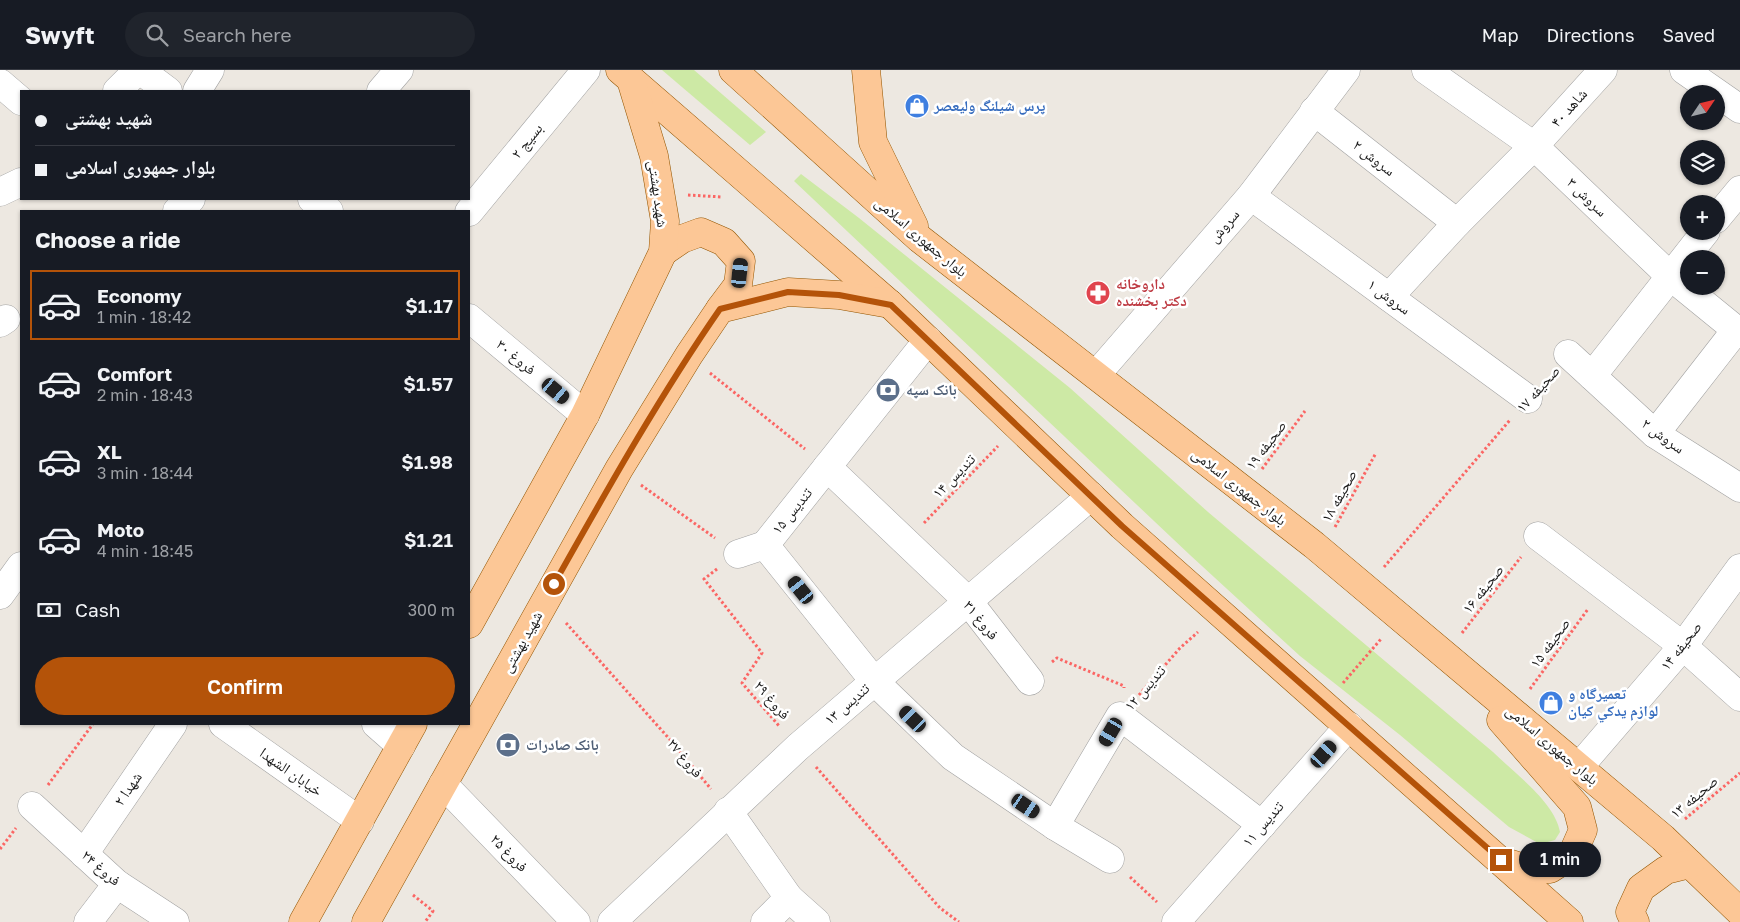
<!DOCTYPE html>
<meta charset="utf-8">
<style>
:root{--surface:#171b24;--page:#20242c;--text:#f1f3f6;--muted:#9ea1a6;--line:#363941;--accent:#b45309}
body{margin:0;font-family:"Golos Text","Noto Naskh Arabic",sans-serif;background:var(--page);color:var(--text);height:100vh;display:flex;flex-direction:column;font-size:19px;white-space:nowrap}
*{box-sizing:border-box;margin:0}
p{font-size:16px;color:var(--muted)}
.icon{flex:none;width:28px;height:28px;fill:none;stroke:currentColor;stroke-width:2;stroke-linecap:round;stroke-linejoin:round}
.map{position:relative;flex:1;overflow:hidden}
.details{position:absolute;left:20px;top:140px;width:450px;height:515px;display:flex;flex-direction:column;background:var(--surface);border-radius:0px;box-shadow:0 1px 4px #0004}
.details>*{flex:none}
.hud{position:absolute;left:20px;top:20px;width:450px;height:110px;border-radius:0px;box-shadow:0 1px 4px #0004;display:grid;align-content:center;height:110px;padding:0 15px;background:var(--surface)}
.needle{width:32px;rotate:55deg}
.buttons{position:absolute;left:1680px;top:15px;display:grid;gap:10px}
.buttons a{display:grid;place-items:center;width:45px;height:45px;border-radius:50%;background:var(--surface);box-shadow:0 1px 4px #0004;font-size:25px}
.end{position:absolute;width:22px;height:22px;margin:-11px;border:6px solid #b45309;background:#fff;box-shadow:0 0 0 2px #fff}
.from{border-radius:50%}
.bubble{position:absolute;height:35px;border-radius:18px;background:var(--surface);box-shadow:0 1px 4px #0004;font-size:16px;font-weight:600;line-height:35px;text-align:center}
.car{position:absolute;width:15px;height:30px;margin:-15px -8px;border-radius:6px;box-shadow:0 0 4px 1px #0007;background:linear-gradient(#222 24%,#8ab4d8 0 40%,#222 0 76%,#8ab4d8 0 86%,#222 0)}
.hud b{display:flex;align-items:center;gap:18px;height:48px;font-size:19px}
.hud b+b{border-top:1px solid var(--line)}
.hud i{width:12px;height:12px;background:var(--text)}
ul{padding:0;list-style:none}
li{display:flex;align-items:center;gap:15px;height:70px;margin:0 10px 8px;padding:0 5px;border:2px solid transparent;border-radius:0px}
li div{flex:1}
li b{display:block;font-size:19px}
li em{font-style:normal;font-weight:600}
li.on{border-color:var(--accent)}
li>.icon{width:45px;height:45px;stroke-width:1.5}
h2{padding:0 15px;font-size:22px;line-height:60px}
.pay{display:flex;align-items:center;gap:12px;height:55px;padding:0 15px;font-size:19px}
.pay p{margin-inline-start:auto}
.button{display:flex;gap:10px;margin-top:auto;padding:10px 15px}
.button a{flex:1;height:58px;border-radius:30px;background:var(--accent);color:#fff;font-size:20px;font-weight:600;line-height:58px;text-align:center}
header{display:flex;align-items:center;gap:30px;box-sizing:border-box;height:70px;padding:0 25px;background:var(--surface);border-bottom:1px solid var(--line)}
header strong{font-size:24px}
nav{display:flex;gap:28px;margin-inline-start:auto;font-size:18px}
.search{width:350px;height:45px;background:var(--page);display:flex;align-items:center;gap:12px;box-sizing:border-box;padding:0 18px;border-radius:28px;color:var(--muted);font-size:19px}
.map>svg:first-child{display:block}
.grass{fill:#cde9a5}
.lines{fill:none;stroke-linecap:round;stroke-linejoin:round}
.minor-casing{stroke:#a2a2a2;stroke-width:29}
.major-casing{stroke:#935500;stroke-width:29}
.path{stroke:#fb6664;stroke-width:3;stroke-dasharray:2.5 2.5;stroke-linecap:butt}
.minor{stroke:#fff;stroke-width:28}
.major{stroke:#fcc796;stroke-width:28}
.route{stroke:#b45309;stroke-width:6}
.labels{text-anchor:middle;stroke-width:5;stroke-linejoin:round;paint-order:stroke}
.shop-label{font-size:15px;font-weight:bold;fill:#366cbe;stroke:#fff;text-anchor:start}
.street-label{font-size:15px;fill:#1b1b1b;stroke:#fff}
.health-label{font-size:15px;font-weight:bold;fill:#be3a42;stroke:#fff;text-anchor:start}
.service-label{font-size:15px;font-weight:bold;fill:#4e5e75;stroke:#fff;text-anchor:start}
</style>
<header>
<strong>Swyft</strong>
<div class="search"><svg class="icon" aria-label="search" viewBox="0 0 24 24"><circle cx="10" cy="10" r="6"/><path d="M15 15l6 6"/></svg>Search here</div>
<nav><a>Map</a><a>Directions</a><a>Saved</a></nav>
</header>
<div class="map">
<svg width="1740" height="852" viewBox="0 0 1740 852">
<rect width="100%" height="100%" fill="#ede8e1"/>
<!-- grass -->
<g class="grass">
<path d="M662 0H694L766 62 750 75Z"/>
<path d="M801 104 859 148 1070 318 1208 442 1493 682C1514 703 1555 732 1560 762L1555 770 1540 774 1509 757 1400 665 1300 586 1190 485 794 111Z"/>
</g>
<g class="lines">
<defs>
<g id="minor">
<path d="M140 0 168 21"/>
<path d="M1426 0 1534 76 1670 206 1740 263"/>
<path d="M1684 0 1740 39"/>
<path d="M0 13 21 31"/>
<path d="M117 21 138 0"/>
<path d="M197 21 210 0"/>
<path d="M381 21 399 0"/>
<path d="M1314 41 1457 153"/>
<path d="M0 122 21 112"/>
<path d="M1251 126 1528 329"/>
<path d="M312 129 329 141"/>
<path d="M177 141 191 129"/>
<path d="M469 142 586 0"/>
<path d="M1716 149 1740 120"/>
<path d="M1389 227 1457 153 1534 76 1603 0"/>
<path d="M469 248 585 345"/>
<path d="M0 253 6 249"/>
<path d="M928 270 765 475 874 611 953 687 1055 756 1110 789"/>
<path d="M1568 284 1592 306 1706 161"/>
<path d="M1096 305 1251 126 1346 0"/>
<path d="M1592 306 1655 364 1740 418"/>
<path d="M1655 364 1736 260"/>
<path d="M827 397 968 531 1030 611"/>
<path d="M1538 466 1683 576 1740 627"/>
<path d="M738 484 765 475"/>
<path d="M0 525 21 496"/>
<path d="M223 654 360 751"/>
<path d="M376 654 401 676"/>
<path d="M1579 697 1683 576 1740 498"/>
<path d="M443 714 576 852"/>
<path d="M32 736 117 814 175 852"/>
<path d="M728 741 789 828 816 852"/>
<path d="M1055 756 1120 646 1262 755"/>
<path d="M84 784 173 654"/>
<path d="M88 852 117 814"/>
<path d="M612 852 798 677 1091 426"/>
<path d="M765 852 789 828"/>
<path d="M1176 852 1349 656"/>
</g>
<g id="major">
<path d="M620 0 891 235 1122 456 1569 852"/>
<path d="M733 0 920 169 1314 475 1663 768 1740 842"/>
<path d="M866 0 873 72 914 156"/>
<path d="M663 182 682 169 701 162 724 172 741 191 738 215 720 239"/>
<path d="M469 554 585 345 663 182 665 151 654 86 631 10"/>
<path d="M1501 650 1577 737 1583 760 1572 785 1550 799 1530 800 1505 792"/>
<path d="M303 852 413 654"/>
<path d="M366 852 619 399 689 285 720 239 788 222 839 225 890 234"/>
<path d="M1635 852 1630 842 1641 818 1666 800 1690 794"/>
</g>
</defs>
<!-- minor casing -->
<use href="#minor" class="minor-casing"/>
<!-- major casing -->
<use href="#major" class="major-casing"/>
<!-- path -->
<g class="path">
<path d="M688 125 722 127"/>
<path d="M710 303 805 379"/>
<path d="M1262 399 1305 341"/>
<path d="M641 415 715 468"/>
<path d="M924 453 998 376"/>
<path d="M1335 457 1376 383"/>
<path d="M1384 497 1510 350"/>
<path d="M717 499 704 509 762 583 742 613 780 657"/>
<path d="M566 553 673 673 711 719"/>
<path d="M1462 563 1521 487"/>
<path d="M1052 592 1057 588 1124 616V618"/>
<path d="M1343 613 1381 569"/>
<path d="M1530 619 1588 539"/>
<path d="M1139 625 1180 578 1198 562"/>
<path d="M816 697 940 838 959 852"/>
<path d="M48 715 93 654"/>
<path d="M1685 749 1740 703"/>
<path d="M0 779 16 758"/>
<path d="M1130 807 1157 832"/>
<path d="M413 825 433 841 425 852"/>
</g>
<!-- minor -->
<use href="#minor" class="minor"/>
<!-- major -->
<use href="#major" class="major"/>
</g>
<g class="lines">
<!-- route -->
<path class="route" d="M554 514C607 420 659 327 720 239L788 222 839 225 891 235 1122 456 1501 790"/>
</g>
<!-- icons -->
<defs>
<symbol id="shop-disc" viewBox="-11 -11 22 22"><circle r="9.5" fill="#3f7fe0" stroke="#fff"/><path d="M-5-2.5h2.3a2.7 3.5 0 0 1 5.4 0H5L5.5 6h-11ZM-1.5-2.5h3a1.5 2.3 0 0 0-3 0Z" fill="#fff"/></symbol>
<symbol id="pharmacy-disc" viewBox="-11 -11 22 22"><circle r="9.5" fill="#e0444e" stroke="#fff"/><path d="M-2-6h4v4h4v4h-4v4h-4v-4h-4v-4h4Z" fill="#fff"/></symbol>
<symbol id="bank-disc" viewBox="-11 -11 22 22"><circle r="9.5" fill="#5c6f8a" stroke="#fff"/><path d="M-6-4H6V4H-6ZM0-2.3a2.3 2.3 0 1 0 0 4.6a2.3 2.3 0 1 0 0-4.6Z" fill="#fff"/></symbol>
</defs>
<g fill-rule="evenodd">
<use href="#shop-disc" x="903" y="22" width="28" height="28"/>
<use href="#pharmacy-disc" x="1084" y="209" width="28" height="28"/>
<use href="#bank-disc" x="874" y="306" width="28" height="28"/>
<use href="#shop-disc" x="1537" y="619" width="28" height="28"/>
<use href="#bank-disc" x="494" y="661" width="28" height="28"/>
</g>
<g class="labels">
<!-- shop labels -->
<g class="shop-label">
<text x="934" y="41">پرس شیلنگ ولیعصر</text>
<text x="1568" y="629">تعميرگاه و<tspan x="1568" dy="17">لوازم يدكي كيان</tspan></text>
</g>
<!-- street labels -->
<g class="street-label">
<text transform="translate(1569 38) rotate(-48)" y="5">شاهد ۴۰</text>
<text transform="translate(527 71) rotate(-51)" y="5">بسیج ۲</text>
<text transform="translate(1374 88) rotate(38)" y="5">سروش ۲</text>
<text transform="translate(658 124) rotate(82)" y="5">شهید بهشتی</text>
<text transform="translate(1587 127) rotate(44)" y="5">سروش ۳</text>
<text transform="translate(1224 156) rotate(-49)" y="5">سروش</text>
<text transform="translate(921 167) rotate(40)" y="5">بلوار جمهوری اسلامی</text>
<text transform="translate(1389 227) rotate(36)" y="5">سروش ۱</text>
<text transform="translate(516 287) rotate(40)" y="5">فروغ ۳۰</text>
<text transform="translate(1538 319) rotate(-48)" y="5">صحیفه ۱۷</text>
<text transform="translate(1663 366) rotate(36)" y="5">سروش ۲</text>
<text transform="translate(1266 375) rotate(-53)" y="5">صحیفه ۱۹</text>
<text transform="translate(954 406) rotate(-46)" y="5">تندیس ۱۴</text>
<text transform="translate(1239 417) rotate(38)" y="5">بلوار جمهوری اسلامی</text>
<text transform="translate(1339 426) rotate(-61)" y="5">صحیفه ۱۸</text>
<text transform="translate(792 441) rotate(-51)" y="5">تندیس ۱۵</text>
<text transform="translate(1483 519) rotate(-52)" y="5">صحیفه ۱۶</text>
<text transform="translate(981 550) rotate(51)" y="5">فروغ ۳۱</text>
<text transform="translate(522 572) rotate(-61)" y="5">شهید بهشتی</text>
<text transform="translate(1550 573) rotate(-54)" y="5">صحیفه ۱۵</text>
<text transform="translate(1681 576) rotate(-52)" y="5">صحیفه ۱۴</text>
<text transform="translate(1145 618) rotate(-49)" y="5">تندیس ۱۲</text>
<text transform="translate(772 630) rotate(49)" y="5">فروغ ۲۹</text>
<text transform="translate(847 634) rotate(-41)" y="5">تندیس ۱۳</text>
<text transform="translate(1552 675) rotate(40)" y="5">بلوار جمهوری اسلامی</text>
<text transform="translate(685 688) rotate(50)" y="5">فروغ ۲۷</text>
<text transform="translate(291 702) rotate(35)" y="5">خیابان الشهدا</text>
<text transform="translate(128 719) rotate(-56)" y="5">شهدا ۲</text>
<text transform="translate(1694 727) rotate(-40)" y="5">صحیفه ۱۳</text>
<text transform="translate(1263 754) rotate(-49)" y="5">تندیس ۱۱</text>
<text transform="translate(509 783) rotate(46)" y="5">فروغ ۲۵</text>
<text transform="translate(101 798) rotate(41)" y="5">فروغ ۲۴</text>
</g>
<!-- health labels -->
<g class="health-label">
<text x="1116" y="219">داروخانه<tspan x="1116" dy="17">دکتر بخشنده</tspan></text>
</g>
<!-- service labels -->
<g class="service-label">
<text x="906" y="325">بانک سپه</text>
<text x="526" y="680">بانک صادرات</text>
</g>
</g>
</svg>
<div class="buttons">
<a><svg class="needle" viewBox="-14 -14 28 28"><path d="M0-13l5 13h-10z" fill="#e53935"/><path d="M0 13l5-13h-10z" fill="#9ea1a6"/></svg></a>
<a><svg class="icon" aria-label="layers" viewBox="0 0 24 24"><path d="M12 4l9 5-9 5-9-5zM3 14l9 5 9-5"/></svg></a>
<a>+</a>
<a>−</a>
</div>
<i class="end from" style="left:554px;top:514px"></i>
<i class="end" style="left:1501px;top:790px"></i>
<div class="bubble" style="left:1519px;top:772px;width:82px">1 min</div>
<i class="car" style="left:740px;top:203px;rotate:6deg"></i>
<i class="car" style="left:556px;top:321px;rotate:130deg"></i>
<i class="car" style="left:801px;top:520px;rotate:321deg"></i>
<i class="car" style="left:913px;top:649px;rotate:314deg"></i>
<i class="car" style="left:1111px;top:662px;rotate:210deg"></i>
<i class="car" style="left:1324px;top:684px;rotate:42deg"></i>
<i class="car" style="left:1026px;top:736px;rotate:124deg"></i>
<div class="hud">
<b><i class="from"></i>شهید بهشتی</b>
<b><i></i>بلوار جمهوری اسلامی</b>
</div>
<section class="details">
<h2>Choose a ride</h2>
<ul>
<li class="on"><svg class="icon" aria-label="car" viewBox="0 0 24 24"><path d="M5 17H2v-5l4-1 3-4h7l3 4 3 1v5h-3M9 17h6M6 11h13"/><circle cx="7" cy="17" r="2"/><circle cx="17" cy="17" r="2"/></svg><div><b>Economy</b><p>1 min · 18:42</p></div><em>$1.17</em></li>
<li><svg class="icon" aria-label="car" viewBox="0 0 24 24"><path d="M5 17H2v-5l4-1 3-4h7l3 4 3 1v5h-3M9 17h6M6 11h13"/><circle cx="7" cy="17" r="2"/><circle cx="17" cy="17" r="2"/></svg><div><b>Comfort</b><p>2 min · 18:43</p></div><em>$1.57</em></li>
<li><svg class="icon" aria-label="car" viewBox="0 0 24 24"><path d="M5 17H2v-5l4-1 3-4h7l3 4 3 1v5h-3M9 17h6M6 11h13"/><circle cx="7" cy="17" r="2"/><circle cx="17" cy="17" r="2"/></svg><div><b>XL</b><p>3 min · 18:44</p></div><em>$1.98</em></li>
<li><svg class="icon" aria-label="car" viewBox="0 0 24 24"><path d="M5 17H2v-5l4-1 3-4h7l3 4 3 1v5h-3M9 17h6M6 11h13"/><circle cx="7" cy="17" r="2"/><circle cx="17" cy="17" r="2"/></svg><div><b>Moto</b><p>4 min · 18:45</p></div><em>$1.21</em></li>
</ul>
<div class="pay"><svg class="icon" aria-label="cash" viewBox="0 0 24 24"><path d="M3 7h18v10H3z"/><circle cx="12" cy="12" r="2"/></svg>Cash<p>300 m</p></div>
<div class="button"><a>Confirm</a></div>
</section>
</div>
